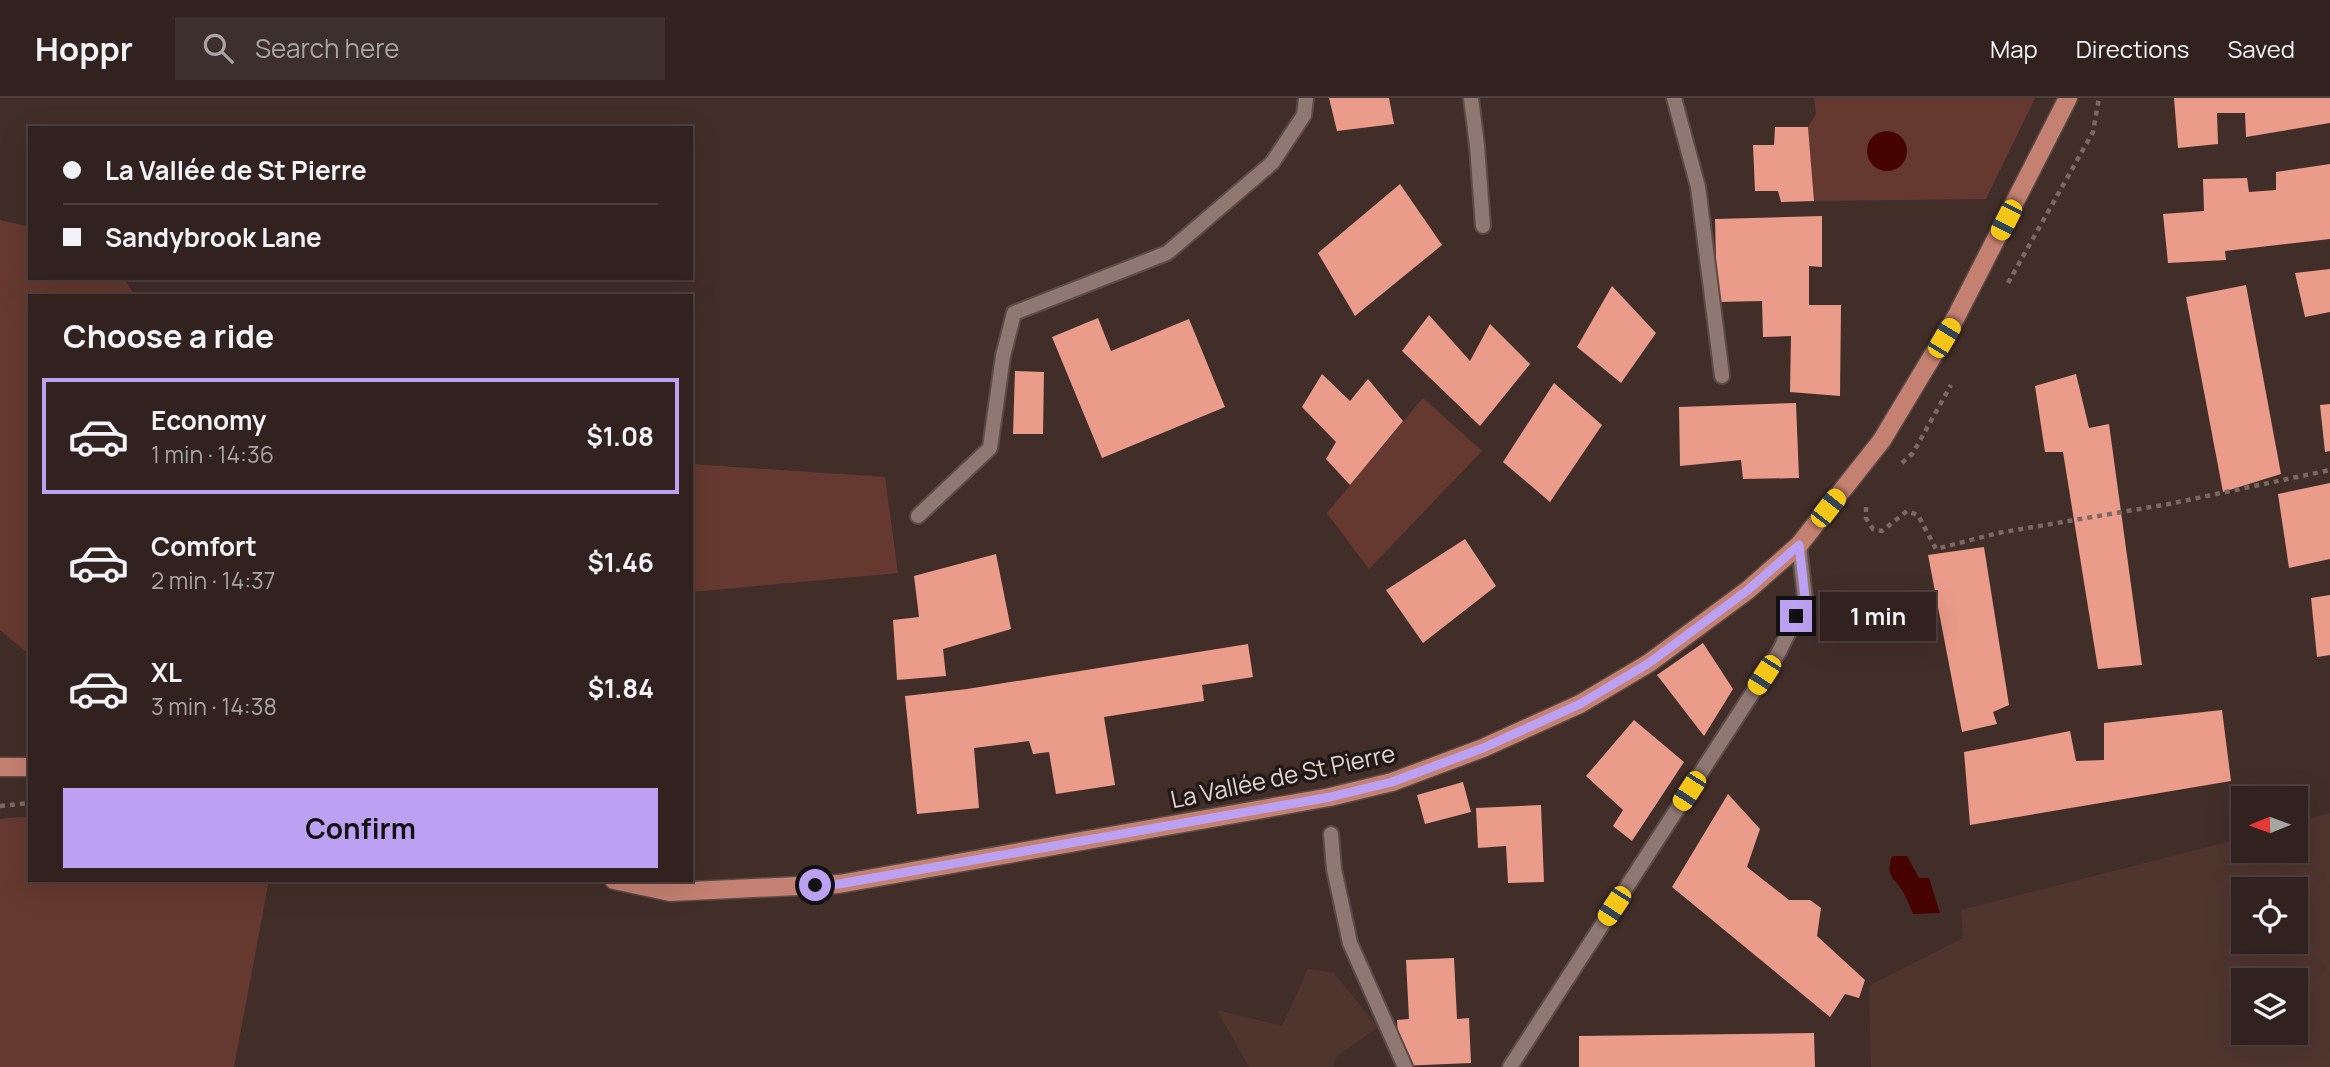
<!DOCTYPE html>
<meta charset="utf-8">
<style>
:root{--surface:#32221f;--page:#3d2f2c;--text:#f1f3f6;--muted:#a8a4a4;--line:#4d3f3d;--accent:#bca0f2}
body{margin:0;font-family:Manrope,sans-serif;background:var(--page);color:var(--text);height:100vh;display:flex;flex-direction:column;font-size:26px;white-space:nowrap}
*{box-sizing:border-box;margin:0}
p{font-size:23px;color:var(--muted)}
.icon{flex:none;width:38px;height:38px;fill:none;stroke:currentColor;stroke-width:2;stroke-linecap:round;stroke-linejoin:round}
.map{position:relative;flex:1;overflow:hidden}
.sheet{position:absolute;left:28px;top:196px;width:665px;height:588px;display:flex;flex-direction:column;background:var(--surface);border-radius:0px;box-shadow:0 7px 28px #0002,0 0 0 2px var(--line)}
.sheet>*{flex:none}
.hud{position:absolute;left:28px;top:28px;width:665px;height:154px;border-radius:0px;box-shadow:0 7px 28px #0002,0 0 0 2px var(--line);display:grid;align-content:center;height:154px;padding:0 35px;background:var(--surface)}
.needle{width:46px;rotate:269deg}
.buttons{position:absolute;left:2231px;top:688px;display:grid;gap:14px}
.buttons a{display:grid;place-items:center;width:77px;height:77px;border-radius:0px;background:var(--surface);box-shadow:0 7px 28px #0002,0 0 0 2px var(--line);font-size:35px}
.end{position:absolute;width:32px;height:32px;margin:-16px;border:9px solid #bca0f2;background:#111;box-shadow:0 0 0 4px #111}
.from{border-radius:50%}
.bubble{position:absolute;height:49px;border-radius:0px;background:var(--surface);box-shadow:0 7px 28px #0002,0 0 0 2px var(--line);font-size:23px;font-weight:700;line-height:49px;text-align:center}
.car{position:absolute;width:21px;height:42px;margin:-21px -10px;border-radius:9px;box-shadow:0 0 5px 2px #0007;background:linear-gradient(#f5c518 24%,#345 0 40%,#f5c518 0 76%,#345 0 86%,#f5c518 0)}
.hud b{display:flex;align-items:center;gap:24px;height:66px;font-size:26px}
.hud b+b{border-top:2px solid var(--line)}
.hud i{width:18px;height:18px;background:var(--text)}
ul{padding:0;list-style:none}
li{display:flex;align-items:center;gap:21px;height:116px;margin:0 14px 10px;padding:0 21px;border:4px solid transparent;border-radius:0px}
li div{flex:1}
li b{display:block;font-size:26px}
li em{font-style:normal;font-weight:700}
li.on{border-color:var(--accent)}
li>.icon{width:63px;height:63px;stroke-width:1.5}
h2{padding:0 35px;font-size:32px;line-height:84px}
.action{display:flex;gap:14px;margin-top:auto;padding:14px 35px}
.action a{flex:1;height:80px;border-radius:0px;background:var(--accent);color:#111;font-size:28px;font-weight:700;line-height:80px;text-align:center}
header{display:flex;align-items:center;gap:42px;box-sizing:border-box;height:98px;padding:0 35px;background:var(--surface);border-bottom:2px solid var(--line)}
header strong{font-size:33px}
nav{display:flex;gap:38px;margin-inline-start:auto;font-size:24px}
.search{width:490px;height:63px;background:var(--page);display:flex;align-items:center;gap:18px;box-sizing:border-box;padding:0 24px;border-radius:0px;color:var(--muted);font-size:26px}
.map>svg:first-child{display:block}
.built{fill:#50352f;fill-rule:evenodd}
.green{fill:#65392f}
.water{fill:#470300}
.building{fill:#eb9b8a}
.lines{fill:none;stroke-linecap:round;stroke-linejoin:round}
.lane-casing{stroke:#5c4b47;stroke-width:18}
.street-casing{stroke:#5c4b47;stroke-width:18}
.primary-casing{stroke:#5c4b47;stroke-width:21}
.path{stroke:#7a6864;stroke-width:4.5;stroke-dasharray:5 5;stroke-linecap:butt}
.lane{stroke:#8f7772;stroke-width:14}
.street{stroke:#8f7772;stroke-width:14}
.primary{stroke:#c48071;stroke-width:18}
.route{stroke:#bca0f2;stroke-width:9}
.labels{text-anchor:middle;stroke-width:7;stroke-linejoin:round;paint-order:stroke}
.street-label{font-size:24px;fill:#e1d3d0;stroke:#221916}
</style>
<header>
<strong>Hoppr</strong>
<div class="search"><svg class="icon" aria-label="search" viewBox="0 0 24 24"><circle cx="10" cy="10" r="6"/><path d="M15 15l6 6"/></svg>Search here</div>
<nav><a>Map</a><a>Directions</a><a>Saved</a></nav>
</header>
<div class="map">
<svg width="2330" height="969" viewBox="0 0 2330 969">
<rect width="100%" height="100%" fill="#422e29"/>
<!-- built -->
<g class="built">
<path d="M2330 715V969H1871L1869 888 1963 840 1961 812 2243 740 2244 752H2296V725ZM2244 791H2296V844H2244ZM2244 882H2296V934H2244Z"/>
<path d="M1308 871 1334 875 1378 929 1337 958 1333 969H1249L1217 912 1282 928Z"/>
</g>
<!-- green -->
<g class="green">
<path d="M1814 0H2035L1986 101 1814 103 1808 29 1816 16Z"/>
<path d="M0 122 30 129V180H125L134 198H30V557L0 532Z"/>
<path d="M1423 300 1482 353 1369 471 1327 415Z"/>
<path d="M691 366 885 379 898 475 691 494Z"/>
<path d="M30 718V782H269L234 969H0V721Z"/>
</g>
<!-- water -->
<g class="water">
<circle cx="1887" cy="53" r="20"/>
<path d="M1892 758H1907L1919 780H1929L1940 815 1913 816C1910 809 1907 801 1903 794 1894 778 1885 780 1892 758Z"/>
</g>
<!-- building -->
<g class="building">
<path d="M1329 0H1389L1394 26 1337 33Z"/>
<path d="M2174 0H2330V25L2246 39 2245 15H2217L2218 46 2178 50Z"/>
<path d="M1775 29H1808L1814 103 1781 104 1778 93H1755L1753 47H1774Z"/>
<path d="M2330 66V141L2225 153 2226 162 2168 165 2163 116 2204 113 2203 81 2247 80 2249 94 2276 92V74Z"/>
<path d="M1400 86 1442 147 1355 218 1318 155Z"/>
<path d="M1822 118V169L1809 168V207H1841L1840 298 1790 294 1791 238 1763 239 1762 203 1717 204 1715 121Z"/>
<path d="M2330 171V214L2305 219 2295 175Z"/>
<path d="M2246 187 2281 376 2223 394 2186 199Z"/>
<path d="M1612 188 1656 235 1621 285 1577 249Z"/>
<path d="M1429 217 1470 263 1490 226 1530 266 1480 328 1402 253Z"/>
<path d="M1098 220 1111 253 1189 221 1225 309 1102 360 1052 239Z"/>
<path d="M1015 273 1044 274 1043 336H1013Z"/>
<path d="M1322 276 1350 303 1368 281 1403 323 1350 387 1326 361 1336 344 1302 309Z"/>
<path d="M2076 276 2089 330 2109 326 2142 567 2098 571 2063 354H2045L2035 288Z"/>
<path d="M1554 285 1602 327 1550 404 1503 364Z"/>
<path d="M1796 305 1799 380 1743 381 1741 362 1680 368 1679 309Z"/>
<path d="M2330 306V353L2325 354 2320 307Z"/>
<path d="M2330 385V461L2289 470 2278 396Z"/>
<path d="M1465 441 1496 488 1423 545 1386 492Z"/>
<path d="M1984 449 2009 607 1993 614 1997 626 1962 634 1928 457Z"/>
<path d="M996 456 1011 531 943 551 946 578 897 582 893 522 919 519 914 478Z"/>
<path d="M2330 497V557L2317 559 2311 500Z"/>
<path d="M1703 545 1733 591 1704 638 1657 577Z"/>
<path d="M1248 546 1253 579 1202 587 1204 603 1104 619 1115 687 1056 696 1049 654 1033 656 1029 643 974 650 979 710 917 716 905 598 967 591Z"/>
<path d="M2222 612 2231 683 1970 727 1964 654 2070 633 2076 663 2104 662V625Z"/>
<path d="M1634 622 1684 664 1632 743 1613 728 1623 712 1586 678Z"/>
<path d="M1463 684 1471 714 1425 726 1417 697Z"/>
<path d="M1728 696 1760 731 1747 769 1789 802H1810L1821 810 1817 838 1865 882 1859 900 1845 896 1830 919 1672 789Z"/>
<path d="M1541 707 1544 784 1508 785 1506 748 1478 750 1476 710Z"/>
<path d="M1454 860 1457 921 1469 920 1471 965 1400 968 1397 922 1409 921 1406 862Z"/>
<path d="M1814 935 1815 969H1579V938Z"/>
</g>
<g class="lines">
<defs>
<g id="lane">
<path d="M1471 0 1477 48 1483 128"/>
<path d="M918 418 990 350 1003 258 1014 215 1167 155 1272 65 1304 17 1306 0"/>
<path d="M1331 736 1334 771 1350 845 1405 969"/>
</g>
<g id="street">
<path d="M1674 0 1698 89 1722 278"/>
<path d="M1510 969 1779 554 1805 500 1799 447"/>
</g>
<g id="primary">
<path d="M0 669H30"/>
<path d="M614 782 670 794 839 786 1330 699 1392 684 1483 650 1580 606 1649 565 1748 492 1799 447 1882 342 1956 219 2068 0"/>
</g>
</defs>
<!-- lane casing -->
<use href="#lane" class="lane-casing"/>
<!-- street casing -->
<use href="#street" class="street-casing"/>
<!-- primary casing -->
<use href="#primary" class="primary-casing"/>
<!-- path -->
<g class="path">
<path d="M2008 185 2093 34 2099 0"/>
<path d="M1902 365 1913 355 1951 287"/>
<path d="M1866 409V420L1873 431 1882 433 1907 413 1918 417 1936 451 1998 435 2169 406 2330 372"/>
<path d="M0 708 30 705"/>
</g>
<!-- lane -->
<use href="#lane" class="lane"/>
<!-- street -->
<use href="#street" class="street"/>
<!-- primary -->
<use href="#primary" class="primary"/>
</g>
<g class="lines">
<!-- route -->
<path class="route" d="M815 787 839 786 1330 699 1392 684 1483 650 1580 606 1649 565 1748 492 1799 447 1805 500 1796 518"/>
</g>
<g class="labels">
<!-- street labels -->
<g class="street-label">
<text transform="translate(1283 679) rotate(-12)" y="8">La Vallée de St Pierre</text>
</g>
</g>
</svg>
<div class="buttons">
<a><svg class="needle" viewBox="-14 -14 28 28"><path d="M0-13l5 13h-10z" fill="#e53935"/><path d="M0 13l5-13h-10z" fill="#a8a4a4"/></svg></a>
<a><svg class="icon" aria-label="locate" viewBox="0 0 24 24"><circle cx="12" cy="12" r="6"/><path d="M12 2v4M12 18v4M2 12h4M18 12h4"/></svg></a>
<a><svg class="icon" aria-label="layers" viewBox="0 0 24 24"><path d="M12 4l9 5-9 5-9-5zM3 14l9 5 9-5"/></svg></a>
</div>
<i class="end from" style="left:815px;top:787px"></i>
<i class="end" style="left:1796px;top:518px"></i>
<div class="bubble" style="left:1820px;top:494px;width:116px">1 min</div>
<i class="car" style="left:2006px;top:122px;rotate:207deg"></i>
<i class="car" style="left:1944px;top:240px;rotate:31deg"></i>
<i class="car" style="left:1828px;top:410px;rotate:38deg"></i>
<i class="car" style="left:1764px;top:577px;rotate:213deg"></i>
<i class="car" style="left:1689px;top:693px;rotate:213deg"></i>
<i class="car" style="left:1614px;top:808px;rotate:213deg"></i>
<div class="hud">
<b><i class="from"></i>La Vallée de St Pierre</b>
<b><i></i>Sandybrook Lane</b>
</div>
<section class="sheet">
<h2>Choose a ride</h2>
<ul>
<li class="on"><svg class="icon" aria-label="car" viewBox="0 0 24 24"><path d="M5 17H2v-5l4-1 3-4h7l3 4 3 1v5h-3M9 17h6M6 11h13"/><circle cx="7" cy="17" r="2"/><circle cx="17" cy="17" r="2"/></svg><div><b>Economy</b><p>1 min · 14:36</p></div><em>$1.08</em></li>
<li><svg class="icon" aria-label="car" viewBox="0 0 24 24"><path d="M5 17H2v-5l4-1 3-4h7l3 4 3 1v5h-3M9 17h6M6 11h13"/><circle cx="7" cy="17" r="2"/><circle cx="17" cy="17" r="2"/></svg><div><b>Comfort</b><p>2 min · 14:37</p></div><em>$1.46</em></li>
<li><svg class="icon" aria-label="car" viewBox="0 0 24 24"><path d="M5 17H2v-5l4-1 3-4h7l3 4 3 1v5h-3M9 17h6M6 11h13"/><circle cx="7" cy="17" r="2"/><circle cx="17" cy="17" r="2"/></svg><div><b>XL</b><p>3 min · 14:38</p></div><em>$1.84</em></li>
</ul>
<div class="action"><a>Confirm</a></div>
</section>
</div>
